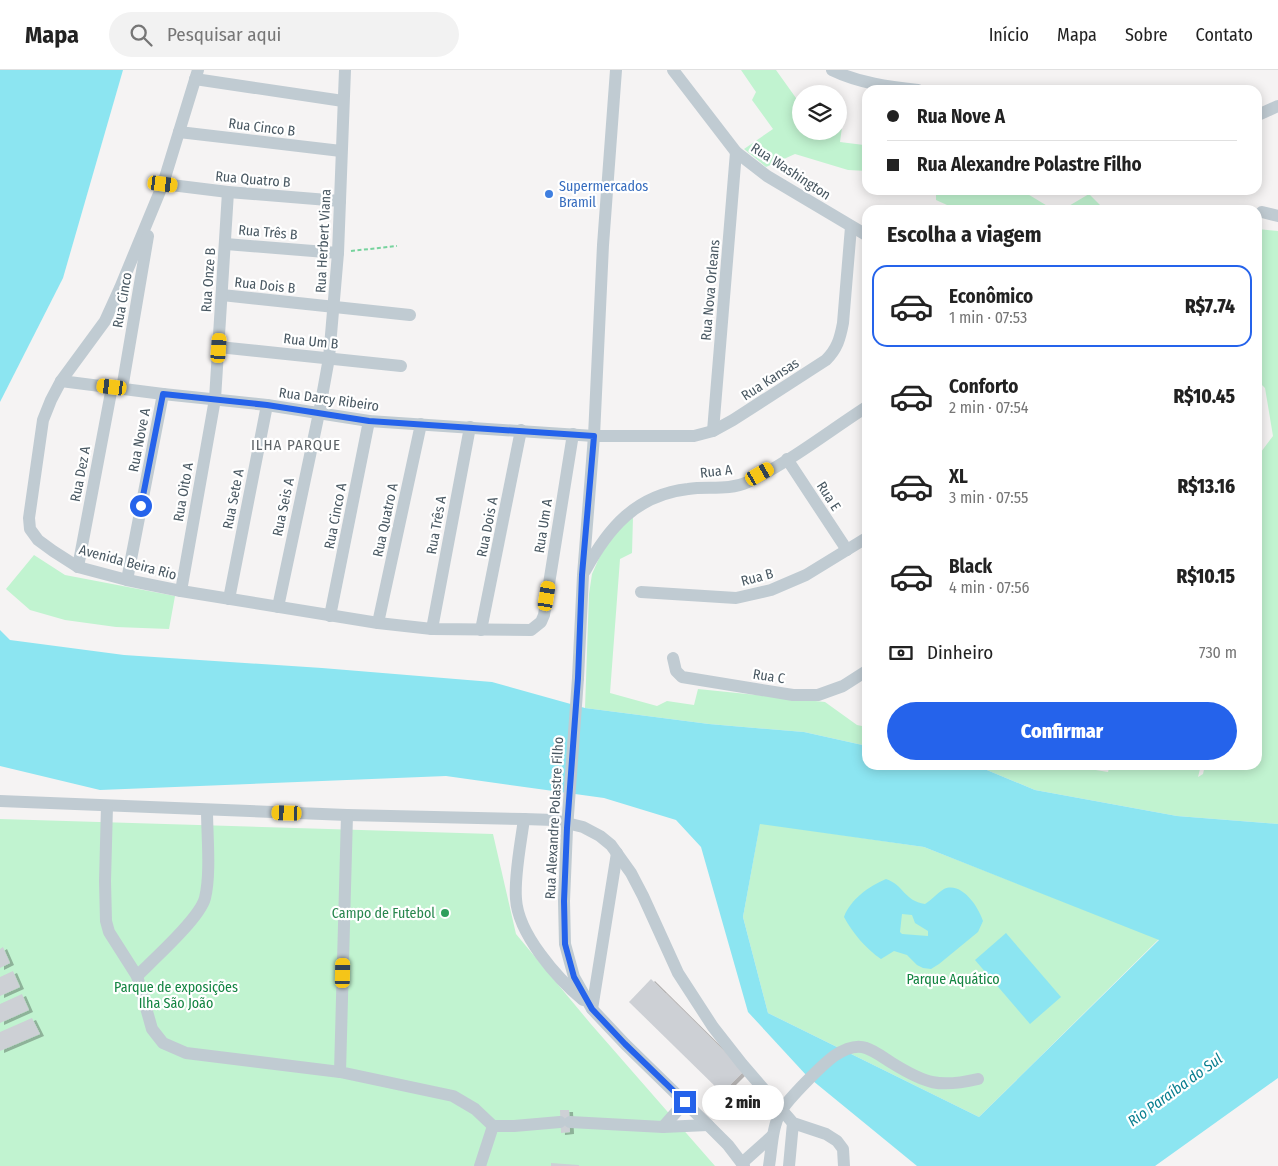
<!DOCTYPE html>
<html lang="pt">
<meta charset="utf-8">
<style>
:root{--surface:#fff;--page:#f2f2f2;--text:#222;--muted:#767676;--line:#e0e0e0;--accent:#2563eb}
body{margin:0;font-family:"Fira Sans Condensed",sans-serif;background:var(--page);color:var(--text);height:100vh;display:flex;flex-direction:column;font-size:19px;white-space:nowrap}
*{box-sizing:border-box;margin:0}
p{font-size:16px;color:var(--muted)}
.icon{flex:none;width:28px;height:28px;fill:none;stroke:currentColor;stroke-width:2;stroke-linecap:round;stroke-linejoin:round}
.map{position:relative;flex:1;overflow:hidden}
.sheet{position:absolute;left:862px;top:135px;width:400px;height:565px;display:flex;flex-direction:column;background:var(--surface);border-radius:15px;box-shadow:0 2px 12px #0003}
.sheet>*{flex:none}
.hud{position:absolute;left:862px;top:15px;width:400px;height:110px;border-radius:15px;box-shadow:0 2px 12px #0003;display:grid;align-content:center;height:110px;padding:0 25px;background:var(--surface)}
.tools{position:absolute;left:792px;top:15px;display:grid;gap:10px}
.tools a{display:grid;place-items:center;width:55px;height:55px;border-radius:50%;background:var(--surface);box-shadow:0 2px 12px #0003;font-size:25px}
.end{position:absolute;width:22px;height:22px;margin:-11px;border:6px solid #2563eb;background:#fff;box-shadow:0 0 0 2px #fff}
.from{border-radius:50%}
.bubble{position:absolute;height:35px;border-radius:18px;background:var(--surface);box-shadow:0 2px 12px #0003;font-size:16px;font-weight:800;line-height:35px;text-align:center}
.car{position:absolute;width:15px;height:30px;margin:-15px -8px;border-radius:6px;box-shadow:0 0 4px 1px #0007;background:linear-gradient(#f5c518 24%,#345 0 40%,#f5c518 0 76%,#345 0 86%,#f5c518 0)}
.hud b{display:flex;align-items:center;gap:18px;height:48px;font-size:19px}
.hud b+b{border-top:1px solid var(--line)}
.hud i{width:12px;height:12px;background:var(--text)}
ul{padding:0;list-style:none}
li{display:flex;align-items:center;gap:15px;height:82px;margin:0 10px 8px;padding:0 15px;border:2px solid transparent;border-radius:15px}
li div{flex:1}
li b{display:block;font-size:19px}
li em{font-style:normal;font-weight:800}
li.current{border-color:var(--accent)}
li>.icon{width:45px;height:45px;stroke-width:1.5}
h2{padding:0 25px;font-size:22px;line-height:60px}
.pay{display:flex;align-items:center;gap:12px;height:55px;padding:0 25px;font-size:19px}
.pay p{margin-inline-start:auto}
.cta{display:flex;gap:10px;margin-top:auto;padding:10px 25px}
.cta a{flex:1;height:58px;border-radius:30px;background:var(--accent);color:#fff;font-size:20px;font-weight:800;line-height:58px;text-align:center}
header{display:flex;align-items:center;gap:30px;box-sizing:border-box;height:70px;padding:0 25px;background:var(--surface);border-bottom:1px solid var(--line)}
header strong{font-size:24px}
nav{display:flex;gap:28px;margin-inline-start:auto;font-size:18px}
.search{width:350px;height:45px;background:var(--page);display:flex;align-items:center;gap:12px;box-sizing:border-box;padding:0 18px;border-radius:28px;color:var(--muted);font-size:19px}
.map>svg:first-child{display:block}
.green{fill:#c1f3d0}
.water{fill:#8ce5f1;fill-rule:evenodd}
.building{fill:#cdd0d5;filter:url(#shadow)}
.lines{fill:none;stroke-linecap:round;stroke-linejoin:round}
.path{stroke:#77d39e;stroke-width:2;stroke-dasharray:4 2.5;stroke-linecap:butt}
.minor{stroke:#c0cbd2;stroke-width:12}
.minor-bridge{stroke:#c0cbd2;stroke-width:12}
.route{stroke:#2563eb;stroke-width:6}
.shop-dot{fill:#3f7fe0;stroke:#fff;stroke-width:2}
.leisure-dot{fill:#2e9e5b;stroke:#fff;stroke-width:2}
.labels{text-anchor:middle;stroke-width:4.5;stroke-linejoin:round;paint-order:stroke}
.street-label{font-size:14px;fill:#495862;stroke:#fff}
.shop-label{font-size:14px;fill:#366cbe;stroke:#fff;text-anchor:start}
.leisure-label{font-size:14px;fill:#27864d;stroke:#fff;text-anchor:end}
.park-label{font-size:14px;fill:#138441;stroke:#fff}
.neighbourhood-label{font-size:15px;letter-spacing:1px;fill:#5f6468;stroke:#fff}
.water-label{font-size:15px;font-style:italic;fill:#087e8f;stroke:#fff}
</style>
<header>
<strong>Mapa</strong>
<div class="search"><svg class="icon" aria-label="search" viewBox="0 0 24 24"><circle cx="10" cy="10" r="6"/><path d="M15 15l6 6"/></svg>Pesquisar aqui</div>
<nav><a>Início</a><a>Mapa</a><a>Sobre</a><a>Contato</a></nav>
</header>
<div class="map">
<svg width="1278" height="1096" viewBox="0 0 1278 1096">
<defs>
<filter id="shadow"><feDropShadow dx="4" dy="2" stdDeviation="0" flood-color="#0004"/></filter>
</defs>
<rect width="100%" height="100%" fill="#f5f3f3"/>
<!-- green -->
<g class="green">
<path d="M741 0H776L796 28V39L801 46V61H839V57H842L840 72 864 75 867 73V101L848 100 795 84 766 97 744 79 773 59 752 30 756 22Z"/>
<path d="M936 120H1021L1054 140H958L936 130Z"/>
<path d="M1089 124 1105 140H1062Z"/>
<path d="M1258 159 1278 161V754L1177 746 1035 720 982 698 966 695H1065L1108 702 1110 695H1201L1198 707 1203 704 1205 695H1258V386L1273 366 1265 318 1258 311Z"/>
<path d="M633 447 632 483 620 489 610 623 657 636 667 631 694 635 698 619 825 632 857 655 867 657V676L804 662 709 654 585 638 589 524 592 504 600 486 615 463Z"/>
<path d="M34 485 65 505 175 526 169 559 116 557 65 550 30 540 6 519Z"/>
<path d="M0 749 493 764 516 864 590 953 715 1096H0Z"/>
<path d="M760 753 924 777 1159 869 979 1047 768 943 743 847Z"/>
</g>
<!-- water -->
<g class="water">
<path d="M0 0H123L63 208 0 332Z"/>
<path d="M0 560 10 570 124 585 322 598 492 612 585 638 709 654 804 662 867 676 868 695H966L982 698 1035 720 1177 746 1278 754V1008L1155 1096H917L807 1006 748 942 701 777 676 750 604 728 446 706 100 720 0 696ZM760 754 924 777 1159 870 979 1047 768 943 743 847Z"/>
<path d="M886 809C904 815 904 831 925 834 932 830 937 823 944 819 962 811 979 838 983 851L978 862 939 894 931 899 923 898 917 895 907 885 894 881 881 889C866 879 852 862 844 847 850 830 869 816 886 809ZM902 844 912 845 915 853 928 861V866L902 864 900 862Z"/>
<path d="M1006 863 1061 927 1030 954 975 890Z"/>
</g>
<!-- building -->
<g class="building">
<path d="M3 877 10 893 0 898V879Z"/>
<path d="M13 901 20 917 0 926V907Z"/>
<path d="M651 909 744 1001 722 1023 629 932Z"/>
<path d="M22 924 29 940 0 953V934Z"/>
<path d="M32 948 40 964 0 981V962Z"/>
<path d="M560 1040H569L570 1062 561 1063Z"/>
<path d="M551 1093 579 1095V1096H551Z"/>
</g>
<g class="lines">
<!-- path -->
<path class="path" d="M351 181 397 176"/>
<!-- minor -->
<g class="minor">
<path d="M198 0 163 114 120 218 105 251 61 311 51 330 43 350 29 448 30 459 38 470 53 481 78 497 127 510 181 521 378 553 432 559 531 560 541 552 544 545 573 364"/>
<path d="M673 0 736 82 767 106 868 166"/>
<path d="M832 0C859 13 889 17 918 20"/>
<path d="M195 9 343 31"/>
<path d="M1258 45 1278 36"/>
<path d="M179 62 341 81"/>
<path d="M163 114 228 122 340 131"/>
<path d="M1262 142 1278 146"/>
<path d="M226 174 338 183"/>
<path d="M222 225 410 245"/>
<path d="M219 277 401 296"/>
<path d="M61 311 163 324 267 335 369 351 594 366H694L713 361 733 350 826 290C837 279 840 269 843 253L851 157"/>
<path d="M122 319 148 166"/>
<path d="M713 361 736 82"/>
<path d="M787 389 847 480"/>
<path d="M78 497 112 317"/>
<path d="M585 501C608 458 636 425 688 419 708 416 728 421 748 412 790 392 829 361 868 336"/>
<path d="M127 510 163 324"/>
<path d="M181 521 215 329 228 122"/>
<path d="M641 522 736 528 771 520 806 505 868 467"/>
<path d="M229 529 267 335"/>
<path d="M278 537 319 343 329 288 338 183 345 0"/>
<path d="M330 546 369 351"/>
<path d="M378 553 421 354"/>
<path d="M432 559 470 357"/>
<path d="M481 560 521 360"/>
<path d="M673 588 676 601 682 607 793 625H818L843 616 868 600"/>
<path d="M578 608 583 505 594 366 603 175 616 0"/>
<path d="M0 731 347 745 524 749 554 750 583 757 600 766 611 775 631 803 643 826 678 903 713 957 742 994 793 1053 826 1064 837 1071 843 1079 844 1096"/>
<path d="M107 736 105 811 106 851 109 862 137 906 152 959 163 973 186 983 340 1002"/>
<path d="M347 745 340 1002 453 1026 475 1039 493 1056"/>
<path d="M524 749C521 772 514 806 516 829 518 864 557 908 583 930"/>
<path d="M567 759 564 831 565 874 574 907 592 939 625 974 708 1055 728 1075 744 1096"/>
<path d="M137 906C153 890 200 848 205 828 211 803 207 766 207 740"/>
<path d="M592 939 617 783"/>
<path d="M570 1052 663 1057 708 1055"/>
<path d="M663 1057 685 1032"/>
<path d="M742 1093 772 1066"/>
<path d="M480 1096 493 1056H514L560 1052"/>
<path d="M769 1096C772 1077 772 1057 781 1041 789 1028 822 995 834 986 843 980 855 974 866 978 875 981 884 988 892 993 926 1014 939 1018 978 1009"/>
<path d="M789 1096 793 1053"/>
</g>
<!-- minor-bridge -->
<path class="minor-bridge" d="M567 759 578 608"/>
</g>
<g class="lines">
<!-- route -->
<path class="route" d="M141 436 163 324 267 335 369 351 594 366 582 505 578 608 567 758 564 831 565 874 574 907 592 939 625 974 685 1032"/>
</g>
<!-- markers -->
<circle class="shop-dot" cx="549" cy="124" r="5"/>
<circle class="leisure-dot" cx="445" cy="843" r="5"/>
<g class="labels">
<!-- street labels -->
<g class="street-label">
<text transform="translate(262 57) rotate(7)" y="5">Rua Cinco B</text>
<text transform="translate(791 101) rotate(33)" y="5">Rua Washington</text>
<text transform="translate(253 109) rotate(5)" y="5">Rua Quatro B</text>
<text transform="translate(268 162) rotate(5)" y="5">Rua Três B</text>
<text transform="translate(323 171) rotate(-87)" y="5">Rua Herbert Viana</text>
<text transform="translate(208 210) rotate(-86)" y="5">Rua Onze B</text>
<text transform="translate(265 215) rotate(6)" y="5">Rua Dois B</text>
<text transform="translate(710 220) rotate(-85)" y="5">Rua Nova Orleans</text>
<text transform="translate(122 230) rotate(-80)" y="5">Rua Cinco</text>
<text transform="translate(311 271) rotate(6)" y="5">Rua Um B</text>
<text transform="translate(770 309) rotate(-33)" y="5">Rua Kansas</text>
<text transform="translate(329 329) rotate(8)" y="5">Rua Darcy Ribeiro</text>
<text transform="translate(139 370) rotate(-79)" y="5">Rua Nove A</text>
<text transform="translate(716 401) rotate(-6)" y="5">Rua A</text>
<text transform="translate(80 404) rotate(-79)" y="5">Rua Dez A</text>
<text transform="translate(183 422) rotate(-80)" y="5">Rua Oito A</text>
<text transform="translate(829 426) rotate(57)" y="5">Rua E</text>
<text transform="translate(233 429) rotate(-79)" y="5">Rua Sete A</text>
<text transform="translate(283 437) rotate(-78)" y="5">Rua Seis A</text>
<text transform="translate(335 446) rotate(-79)" y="5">Rua Cinco A</text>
<text transform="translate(385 450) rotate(-78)" y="5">Rua Quatro A</text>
<text transform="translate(436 455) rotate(-80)" y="5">Rua Três A</text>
<text transform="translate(543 456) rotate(-81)" y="5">Rua Um A</text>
<text transform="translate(487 457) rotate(-79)" y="5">Rua Dois A</text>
<text transform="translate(128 492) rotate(15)" y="5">Avenida Beira Rio</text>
<text transform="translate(757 507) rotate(-15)" y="5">Rua B</text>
<text transform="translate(769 606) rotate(9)" y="5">Rua C</text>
<text transform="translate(554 748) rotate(-87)" y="5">Rua Alexandre Polastre Filho</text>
</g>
<!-- shop labels -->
<g class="shop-label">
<text x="559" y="121">Supermercados<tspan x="559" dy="16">Bramil</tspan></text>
</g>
<!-- leisure labels -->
<g class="leisure-label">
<text x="435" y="848">Campo de Futebol</text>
</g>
<!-- park labels -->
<g class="park-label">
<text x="953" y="914">Parque Aquático</text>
<text x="176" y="922">Parque de exposições<tspan x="176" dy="16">Ilha São João</tspan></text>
</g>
<!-- neighbourhood labels -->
<g class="neighbourhood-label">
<text x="296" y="380">ILHA PARQUE</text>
</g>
<!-- water labels -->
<g class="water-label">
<text transform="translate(1175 1020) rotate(-36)" y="5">Rio Paraíba do Sul</text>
</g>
</g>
</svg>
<div class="tools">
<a><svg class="icon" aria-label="layers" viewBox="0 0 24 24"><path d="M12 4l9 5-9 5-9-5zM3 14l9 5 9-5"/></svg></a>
</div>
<i class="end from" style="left:141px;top:436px"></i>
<i class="end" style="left:685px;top:1032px"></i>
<div class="bubble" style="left:702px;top:1015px;width:82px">2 min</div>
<i class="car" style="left:163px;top:114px;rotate:97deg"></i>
<i class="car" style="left:219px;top:278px;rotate:4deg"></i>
<i class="car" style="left:112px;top:317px;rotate:277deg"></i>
<i class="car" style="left:760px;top:404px;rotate:60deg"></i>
<i class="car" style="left:547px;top:526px;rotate:9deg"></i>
<i class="car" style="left:287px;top:743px;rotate:272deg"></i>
<i class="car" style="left:343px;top:903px;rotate:1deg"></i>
<div class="hud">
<b><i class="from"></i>Rua Nove A</b>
<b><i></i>Rua Alexandre Polastre Filho</b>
</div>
<section class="sheet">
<h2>Escolha a viagem</h2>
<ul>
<li class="current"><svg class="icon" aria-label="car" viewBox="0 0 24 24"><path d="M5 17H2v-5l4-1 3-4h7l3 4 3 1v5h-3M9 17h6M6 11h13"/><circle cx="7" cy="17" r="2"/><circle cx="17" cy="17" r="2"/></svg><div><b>Econômico</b><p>1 min · 07:53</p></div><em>R$7.74</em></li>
<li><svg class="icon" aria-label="car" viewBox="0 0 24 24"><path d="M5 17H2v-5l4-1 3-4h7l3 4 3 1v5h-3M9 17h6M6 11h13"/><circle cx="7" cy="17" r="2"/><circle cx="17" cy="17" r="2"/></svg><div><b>Conforto</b><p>2 min · 07:54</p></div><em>R$10.45</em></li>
<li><svg class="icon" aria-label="car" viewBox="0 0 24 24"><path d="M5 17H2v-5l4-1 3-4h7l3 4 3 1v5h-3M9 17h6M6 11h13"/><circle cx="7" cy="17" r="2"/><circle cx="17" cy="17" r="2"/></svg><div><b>XL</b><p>3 min · 07:55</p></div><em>R$13.16</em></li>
<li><svg class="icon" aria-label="car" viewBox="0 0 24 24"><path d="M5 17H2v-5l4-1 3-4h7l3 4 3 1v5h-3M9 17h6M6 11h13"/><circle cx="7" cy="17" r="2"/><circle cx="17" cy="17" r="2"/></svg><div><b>Black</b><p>4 min · 07:56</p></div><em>R$10.15</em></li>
</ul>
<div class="pay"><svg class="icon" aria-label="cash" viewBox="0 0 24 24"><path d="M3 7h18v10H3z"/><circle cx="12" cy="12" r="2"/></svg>Dinheiro<p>730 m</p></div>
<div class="cta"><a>Confirmar</a></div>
</section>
</div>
